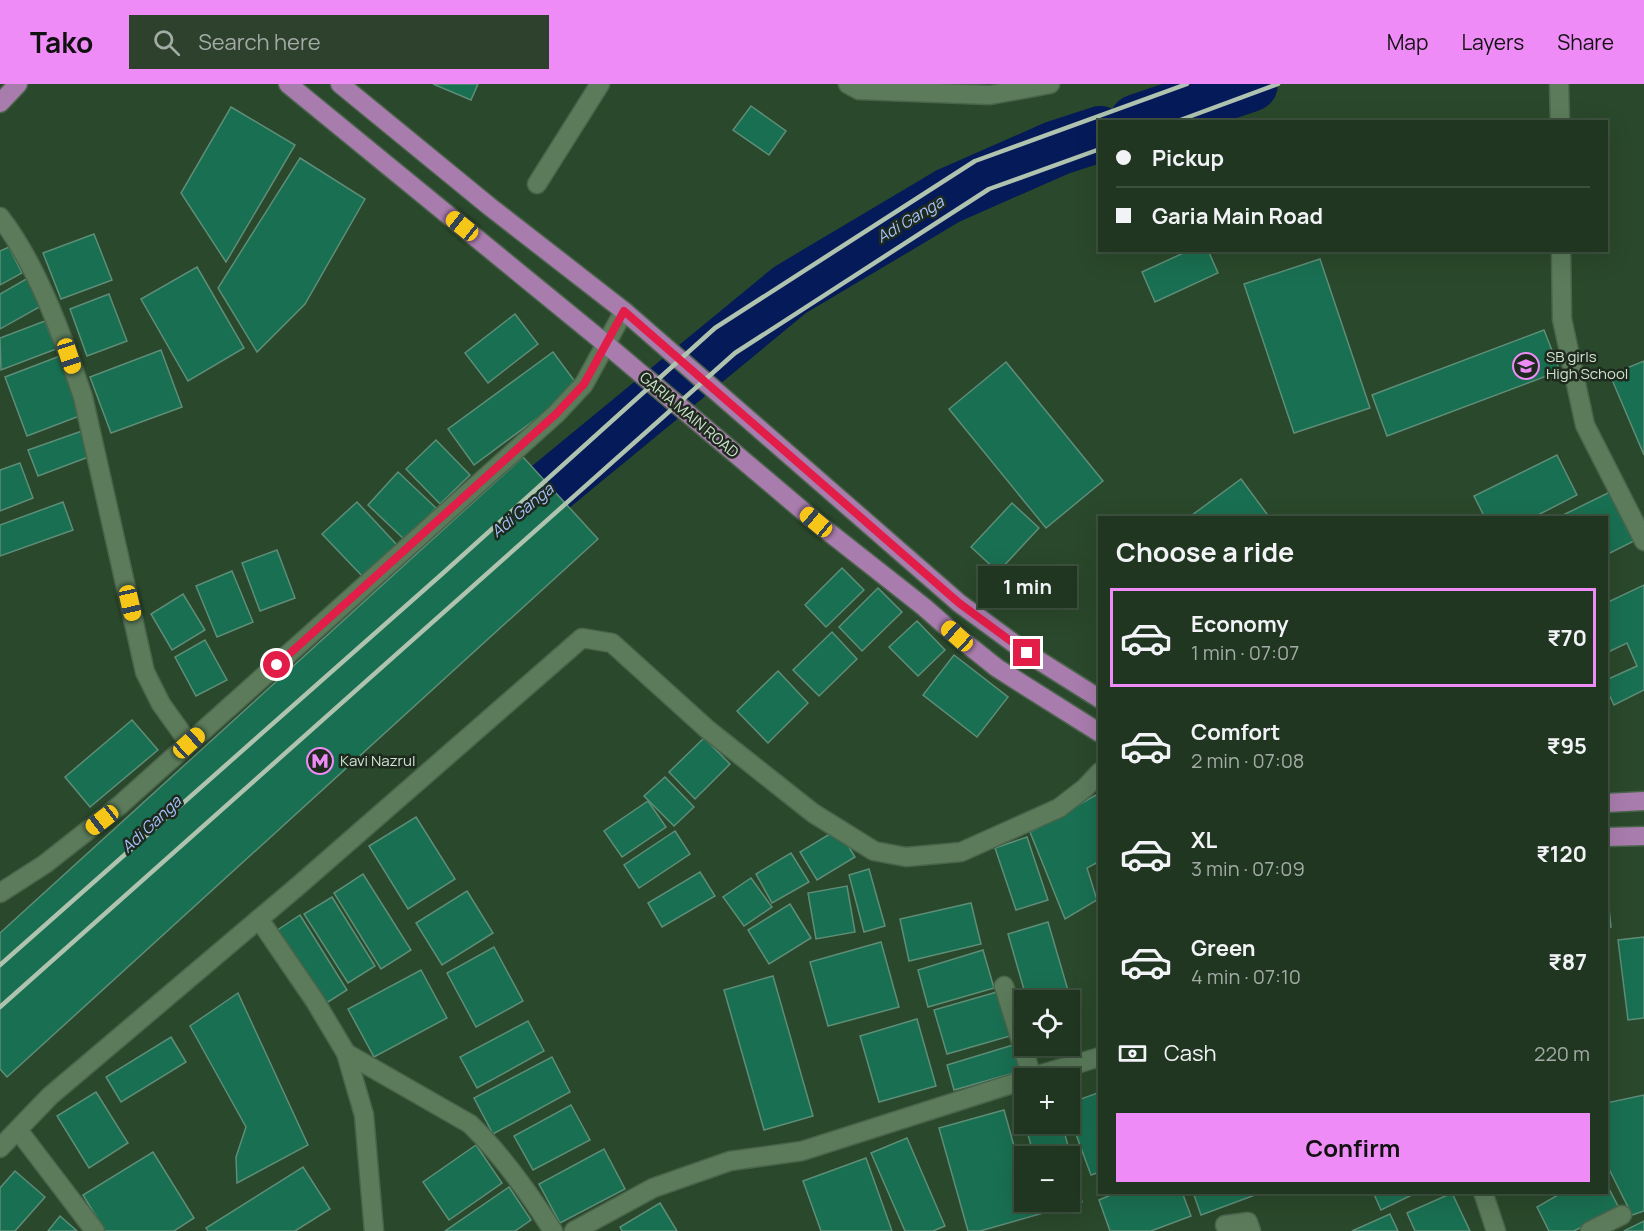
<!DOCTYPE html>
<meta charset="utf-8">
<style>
:root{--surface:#203620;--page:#2d412d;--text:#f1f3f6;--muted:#a2aba5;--line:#3d503e;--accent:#ef8bf7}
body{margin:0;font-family:Manrope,sans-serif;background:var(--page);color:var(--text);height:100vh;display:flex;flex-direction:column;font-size:22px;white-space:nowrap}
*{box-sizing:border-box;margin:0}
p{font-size:20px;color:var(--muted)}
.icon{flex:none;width:33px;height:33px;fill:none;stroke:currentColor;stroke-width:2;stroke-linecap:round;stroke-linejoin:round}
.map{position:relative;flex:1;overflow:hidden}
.drawer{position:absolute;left:1098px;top:432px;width:510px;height:678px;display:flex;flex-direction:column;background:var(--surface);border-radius:0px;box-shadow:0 6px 24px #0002,0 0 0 2px var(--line)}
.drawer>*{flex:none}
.banner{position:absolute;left:1098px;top:36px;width:510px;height:132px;border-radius:0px;box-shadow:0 6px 24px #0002,0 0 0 2px var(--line);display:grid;align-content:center;height:132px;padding:0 18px;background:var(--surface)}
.fabs{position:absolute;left:1014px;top:906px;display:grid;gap:12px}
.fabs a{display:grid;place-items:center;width:66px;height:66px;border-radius:0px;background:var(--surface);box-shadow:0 6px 24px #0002,0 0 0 2px var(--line);font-size:30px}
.end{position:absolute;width:27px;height:27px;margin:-14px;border:8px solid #e11d48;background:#fff;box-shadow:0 0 0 3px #fff}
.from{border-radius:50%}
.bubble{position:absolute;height:42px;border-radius:0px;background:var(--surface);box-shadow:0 6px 24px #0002,0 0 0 2px var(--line);font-size:20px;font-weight:700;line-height:42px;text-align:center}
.car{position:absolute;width:18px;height:36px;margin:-18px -9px;border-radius:8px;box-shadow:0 0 4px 2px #0007;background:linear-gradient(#f5c518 24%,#345 0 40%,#f5c518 0 76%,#345 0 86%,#f5c518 0)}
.banner b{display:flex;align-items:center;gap:21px;height:57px;font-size:22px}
.banner b+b{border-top:2px solid var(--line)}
.banner i{width:15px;height:15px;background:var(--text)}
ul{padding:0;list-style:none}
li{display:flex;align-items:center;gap:18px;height:99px;margin:0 12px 9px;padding:0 6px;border:3px solid transparent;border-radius:0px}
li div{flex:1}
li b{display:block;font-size:22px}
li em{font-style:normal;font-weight:700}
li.selected{border-color:var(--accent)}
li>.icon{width:54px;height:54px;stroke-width:1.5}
h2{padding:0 18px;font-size:27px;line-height:72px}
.pay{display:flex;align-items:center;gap:15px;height:66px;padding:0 18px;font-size:22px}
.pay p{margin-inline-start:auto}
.action{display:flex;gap:12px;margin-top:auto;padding:12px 18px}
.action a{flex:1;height:69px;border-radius:0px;background:var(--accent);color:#111;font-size:24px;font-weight:700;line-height:69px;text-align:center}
header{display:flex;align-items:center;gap:36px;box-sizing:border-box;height:84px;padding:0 30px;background:var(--accent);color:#111}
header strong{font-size:28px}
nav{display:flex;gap:33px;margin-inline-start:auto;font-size:21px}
.search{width:420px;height:54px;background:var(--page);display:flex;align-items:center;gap:15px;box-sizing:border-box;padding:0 21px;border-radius:0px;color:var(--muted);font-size:22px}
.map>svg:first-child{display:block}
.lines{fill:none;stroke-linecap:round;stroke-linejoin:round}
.river{stroke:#051a59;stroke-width:56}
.building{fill:#196f51;stroke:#5e8d78;stroke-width:1.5}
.minor-casing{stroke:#4a644b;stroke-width:21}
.major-casing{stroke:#4a644b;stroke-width:21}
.minor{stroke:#5b7b5b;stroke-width:18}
.major{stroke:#a87cad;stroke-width:18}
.rail{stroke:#afc3af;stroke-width:4.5}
.route{stroke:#e11d48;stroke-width:8}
.labels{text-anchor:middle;stroke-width:5;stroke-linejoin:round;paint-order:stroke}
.poi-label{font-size:15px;fill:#d0e2d0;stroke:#1d2a1d;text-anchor:start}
.street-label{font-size:15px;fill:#d0e2d0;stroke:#1d2a1d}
.water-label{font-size:16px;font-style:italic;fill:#a6c2fc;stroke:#1d2a1d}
</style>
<header>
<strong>Tako</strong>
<div class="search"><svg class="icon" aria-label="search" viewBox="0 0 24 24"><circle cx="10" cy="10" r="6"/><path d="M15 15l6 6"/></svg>Search here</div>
<nav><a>Map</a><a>Layers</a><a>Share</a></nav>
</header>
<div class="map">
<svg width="1644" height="1147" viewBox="0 0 1644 1147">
<rect width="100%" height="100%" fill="#2a482b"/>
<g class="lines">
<!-- river -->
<g class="river">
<path d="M1137 38 1250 0"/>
<path d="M491 452 790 206 948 112 1057 64 1100 50"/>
</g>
</g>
<!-- building -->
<g class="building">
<path d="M433 0H478L471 16Z"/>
<path d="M751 22 786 47 769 71 733 46Z"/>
<path d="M231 23 295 61 226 178 181 109Z"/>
<path d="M300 74 365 115 305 220 257 268 218 204Z"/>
<path d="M94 150 112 196 61 215 43 169Z"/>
<path d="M9 163 22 189 0 201V167Z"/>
<path d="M1190 166H1208L1218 189 1155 218 1142 188Z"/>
<path d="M1320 175 1370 324 1294 349 1244 200Z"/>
<path d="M197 183 244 264 188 297 141 215Z"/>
<path d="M28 194 43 221 0 245V210Z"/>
<path d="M109 210 127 257 87 272 70 225Z"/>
<path d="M515 230 538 260 488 299 465 269Z"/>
<path d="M45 237 56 265 1 286 0 254Z"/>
<path d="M1544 246 1560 287 1387 352 1372 311Z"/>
<path d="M161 266 182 323 111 349 90 293Z"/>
<path d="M553 268 579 303 474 381 448 345Z"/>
<path d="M60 272 82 331 27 352 5 293Z"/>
<path d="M1644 277V371L1610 291Z"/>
<path d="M1006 278 1103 397 1046 444 949 325Z"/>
<path d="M82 347 91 372 38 392 28 366Z"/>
<path d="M436 356 470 391 440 420 406 385Z"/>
<path d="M1557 371 1577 411 1532 434H1485L1474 412Z"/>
<path d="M523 373 598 455 7 993 0 985V849Z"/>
<path d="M20 379 33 414 0 427V386Z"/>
<path d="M398 388 436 424 405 456 368 421Z"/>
<path d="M1241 395 1270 434H1188Z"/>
<path d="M1614 406 1638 455 1606 471V434H1557Z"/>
<path d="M63 418 73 446 0 472V441Z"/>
<path d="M357 418 397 461 363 493 322 450Z"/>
<path d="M1012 419 1039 444 998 488 971 463Z"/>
<path d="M277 466 295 514 260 527 242 479Z"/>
<path d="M842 484 864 506 826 543 805 521Z"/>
<path d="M232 487 253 538 217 553 196 502Z"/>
<path d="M1644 501V606L1614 621 1606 604V596L1637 582 1627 559 1606 569V519Z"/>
<path d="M878 504 902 528 862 567 839 543Z"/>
<path d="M183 510 205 546 172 566 151 530Z"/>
<path d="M917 537 945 566 918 592 889 563Z"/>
<path d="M832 548 857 575 819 612 793 586Z"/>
<path d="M205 556 227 596 196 612 175 573Z"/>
<path d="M954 571 1008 613 977 653 923 611Z"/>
<path d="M778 587 808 619 768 659 737 627Z"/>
<path d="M132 636 158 666 90 723 65 693Z"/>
<path d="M704 654 730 680 695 715 669 688Z"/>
<path d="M665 693 694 723 674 742 644 712Z"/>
<path d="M1096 711 1100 716V777L1087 784 1097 816 1065 835 1030 748Z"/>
<path d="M648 717 666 743 622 773 604 747Z"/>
<path d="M416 733 455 795 408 825 369 762Z"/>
<path d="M838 745 855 773 817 796 800 768Z"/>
<path d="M675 747 690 770 639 804 624 781Z"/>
<path d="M1027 753 1048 816 1016 826 995 764Z"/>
<path d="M791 769 809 798 772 819 756 790Z"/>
<path d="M869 785 885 842 864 848 849 791Z"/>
<path d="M700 788 715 812 662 843 648 819Z"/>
<path d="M363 790 411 866 381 885 334 809Z"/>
<path d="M751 794 772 823 744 842 723 813Z"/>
<path d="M1606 796 1611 843H1606Z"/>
<path d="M847 802 855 848 816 855 808 809Z"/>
<path d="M467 807 493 849 442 881 416 839Z"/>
<path d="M332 813 375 882 348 899 304 830Z"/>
<path d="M971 819 981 860 909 877 900 835Z"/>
<path d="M790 820 811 854 769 880 748 846Z"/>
<path d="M300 831 347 906 320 923 273 849Z"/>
<path d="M1048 838 1077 937 1070 939V916H1027L1008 850Z"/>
<path d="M1644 853V934L1628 936 1618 856Z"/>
<path d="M881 858 899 923 828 942 810 878Z"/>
<path d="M494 863 523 917 476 943 447 889Z"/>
<path d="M983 866 994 904 928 923 918 886Z"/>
<path d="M421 886 447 934 374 973 348 925Z"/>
<path d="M773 892 813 1032 764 1046 724 906Z"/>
<path d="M997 908 1010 952 947 970 934 926Z"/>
<path d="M238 909 308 1061 237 1099 236 1073 246 1043 190 942Z"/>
<path d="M917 935 936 1002 879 1018 860 952Z"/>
<path d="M528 937 544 967 477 1004 460 973Z"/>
<path d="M171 953 186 978 121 1018 106 993Z"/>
<path d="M1013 961 1021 987 954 1006 947 981Z"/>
<path d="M552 973 570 1008 493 1050 474 1014Z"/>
<path d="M96 1008 128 1059 89 1084 57 1032Z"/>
<path d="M1100 1008V1088L1091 1091 1070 1034V1019Z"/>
<path d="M1644 1011V1127L1632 1131 1606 1079V1019Z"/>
<path d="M571 1021 590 1056 533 1086 514 1052Z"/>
<path d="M1004 1026 1024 1098V1118H1070V1085L1072 1084 1082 1118 980 1147H968L939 1044Z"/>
<path d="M1025 1040H1062L1070 1069 1057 1072H1034Z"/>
<path d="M907 1054 945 1142 933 1147H905L871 1069Z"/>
<path d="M476 1061 502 1099 449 1136 423 1098Z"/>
<path d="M604 1065 625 1105 560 1139 539 1100Z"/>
<path d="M153 1068 194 1134 174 1147H105L83 1111Z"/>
<path d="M866 1074 892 1147H821L803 1097Z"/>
<path d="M303 1083 330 1125 295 1147H208L206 1144Z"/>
<path d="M15 1087 45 1113 15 1147H0V1104Z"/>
<path d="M1606 1099 1619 1124 1574 1147H1549L1537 1123 1563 1108H1606Z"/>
<path d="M509 1103 531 1136 515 1147H445Z"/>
<path d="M1118 1108H1182L1191 1132 1151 1147H1110L1099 1116Z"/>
<path d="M1193 1108H1254L1255 1111 1201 1131Z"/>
<path d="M1373 1108H1418L1381 1126Z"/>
<path d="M1452 1109 1470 1147H1415L1407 1129Z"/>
<path d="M660 1119 677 1147H622L620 1143Z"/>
<path d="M1390 1130 1398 1147H1352Z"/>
<path d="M60 1132 77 1147H48Z"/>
<path d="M1644 1137V1147H1624Z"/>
</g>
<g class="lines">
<defs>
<g id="minor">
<path d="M848 0 859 6 990 11 1050 0"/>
<path d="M1559 0 1560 38"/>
<path d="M537 100 600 0"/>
<path d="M0 133C38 182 63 254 83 313L145 588 161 620 189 659"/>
<path d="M1561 166 1562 235 1585 341 1644 457"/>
<path d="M0 809 45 780 120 721 556 330 584 300 624 227"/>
<path d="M259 835 315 917 346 969 364 1031 374 1147"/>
<path d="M1004 902 1032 993"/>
<path d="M346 969 470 1040C502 1071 529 1109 553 1147"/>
<path d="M1028 994 1100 973"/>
<path d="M18 1046 95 1147"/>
<path d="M0 1064 50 1012 298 802 582 554 612 559 707 645 813 729 874 767 906 773 961 768 1059 724 1085 704 1100 688"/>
<path d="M1483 1108 1496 1147"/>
<path d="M1225 1141 1248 1138 1251 1147"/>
<path d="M574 1147 653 1104 730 1077 802 1067 1024 996"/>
<path d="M1590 1147 1622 1131"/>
</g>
<g id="major">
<path d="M288 0 607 261 816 438 924 523 957 552 997 584 1100 649"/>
<path d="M340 0 489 122 624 227 959 519 1027 569 1100 615"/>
<path d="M0 19 18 0"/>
<path d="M1606 719 1644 717"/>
<path d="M1606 753 1644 752"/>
</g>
</defs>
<!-- minor casing -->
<use href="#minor" class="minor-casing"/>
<!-- major casing -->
<use href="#major" class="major-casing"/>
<!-- minor -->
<use href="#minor" class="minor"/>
<!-- major -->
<use href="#major" class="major"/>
<!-- rail -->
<g class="rail">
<path d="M1175 38 1278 0"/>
<path d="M0 881 442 490 715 244 975 77 1187 0"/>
<path d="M0 923 735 269 989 105 1100 65"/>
</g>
</g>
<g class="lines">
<!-- route -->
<path class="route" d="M277 581 556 330 584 300 624 227 959 519 1027 569"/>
</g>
<!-- icons -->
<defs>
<symbol id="school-ring" viewBox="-11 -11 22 22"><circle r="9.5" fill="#1d2a1d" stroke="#ef8bf7" stroke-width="1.5"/><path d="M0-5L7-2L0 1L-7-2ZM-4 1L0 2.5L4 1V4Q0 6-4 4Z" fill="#ef8bf7"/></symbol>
<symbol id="metro-ring" viewBox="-11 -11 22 22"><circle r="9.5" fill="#1d2a1d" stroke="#ef8bf7" stroke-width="1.5"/><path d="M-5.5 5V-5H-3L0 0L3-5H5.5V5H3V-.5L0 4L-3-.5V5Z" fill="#ef8bf7"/></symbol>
</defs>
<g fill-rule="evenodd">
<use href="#school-ring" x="1511" y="267" width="30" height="30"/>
<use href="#metro-ring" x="305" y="662" width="30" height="30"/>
</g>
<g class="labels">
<!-- poi labels -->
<g class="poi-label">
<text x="1546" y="278">SB girls<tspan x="1546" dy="17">High School</tspan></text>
<text x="340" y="682">Kavi Nazrul</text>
</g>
<!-- street labels -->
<g class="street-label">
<text transform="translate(689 331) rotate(40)" y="5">GARIA MAIN ROAD</text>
</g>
<!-- water labels -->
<g class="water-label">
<text transform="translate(910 135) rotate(-31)" y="6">Adi Ganga</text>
<text transform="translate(522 426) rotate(-39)" y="6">Adi Ganga</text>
<text transform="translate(151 740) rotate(-43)" y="6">Adi Ganga</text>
</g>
</g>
</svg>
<div class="fabs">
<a><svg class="icon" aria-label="locate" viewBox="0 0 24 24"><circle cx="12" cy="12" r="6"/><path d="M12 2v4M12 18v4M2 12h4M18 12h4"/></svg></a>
<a>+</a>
<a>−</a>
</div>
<i class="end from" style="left:277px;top:581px"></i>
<i class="end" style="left:1027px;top:569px"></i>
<div class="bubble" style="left:978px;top:482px;width:99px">1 min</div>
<i class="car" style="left:462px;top:142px;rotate:309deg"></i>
<i class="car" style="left:69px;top:272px;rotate:162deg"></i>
<i class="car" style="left:816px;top:438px;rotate:310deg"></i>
<i class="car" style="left:130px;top:519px;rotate:167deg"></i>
<i class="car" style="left:957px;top:552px;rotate:312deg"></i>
<i class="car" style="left:189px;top:659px;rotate:48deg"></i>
<i class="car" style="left:102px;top:736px;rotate:232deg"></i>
<div class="banner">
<b><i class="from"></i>Pickup</b>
<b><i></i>Garia Main Road</b>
</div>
<section class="drawer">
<h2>Choose a ride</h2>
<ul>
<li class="selected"><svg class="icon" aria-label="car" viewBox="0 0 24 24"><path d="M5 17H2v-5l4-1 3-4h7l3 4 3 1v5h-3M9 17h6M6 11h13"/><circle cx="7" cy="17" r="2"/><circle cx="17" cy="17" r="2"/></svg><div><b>Economy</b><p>1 min · 07:07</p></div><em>₹70</em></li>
<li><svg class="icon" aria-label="car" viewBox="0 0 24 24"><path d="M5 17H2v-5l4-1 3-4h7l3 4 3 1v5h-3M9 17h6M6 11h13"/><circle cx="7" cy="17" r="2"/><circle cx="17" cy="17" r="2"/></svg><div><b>Comfort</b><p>2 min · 07:08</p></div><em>₹95</em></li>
<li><svg class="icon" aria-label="car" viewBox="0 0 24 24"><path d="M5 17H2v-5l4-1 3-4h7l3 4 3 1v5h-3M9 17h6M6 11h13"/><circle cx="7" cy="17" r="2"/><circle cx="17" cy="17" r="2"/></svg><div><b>XL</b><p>3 min · 07:09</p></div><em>₹120</em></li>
<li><svg class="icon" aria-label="car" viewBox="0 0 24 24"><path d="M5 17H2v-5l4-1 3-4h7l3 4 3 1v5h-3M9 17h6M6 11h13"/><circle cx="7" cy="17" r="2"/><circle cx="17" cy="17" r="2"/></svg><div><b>Green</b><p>4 min · 07:10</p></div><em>₹87</em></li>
</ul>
<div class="pay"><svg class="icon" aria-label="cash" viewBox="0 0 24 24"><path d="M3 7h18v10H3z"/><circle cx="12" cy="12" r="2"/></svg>Cash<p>220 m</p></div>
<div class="action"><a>Confirm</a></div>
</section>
</div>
